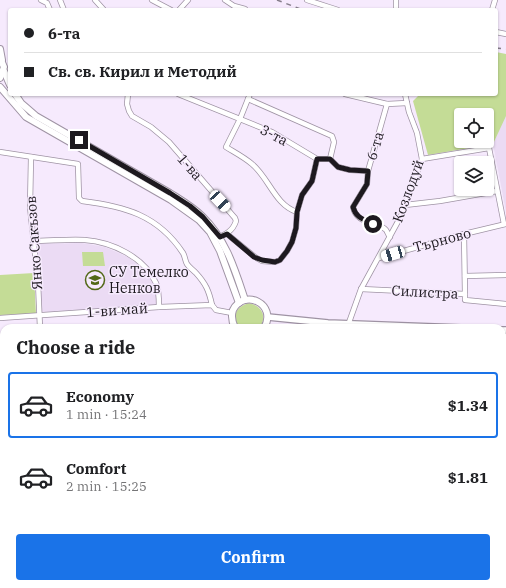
<!DOCTYPE html>
<meta charset="utf-8">
<style>
:root{--surface:#fff;--page:#f2f2f2;--text:#202124;--muted:#757577;--line:#e0e0e0;--accent:#1a73e8}
body{margin:0;font-family:"IBM Plex Serif",serif;background:var(--page);color:var(--text);height:100vh;display:flex;flex-direction:column;font-size:15px;white-space:nowrap}
*{box-sizing:border-box;margin:0}
p{font-size:13px;color:var(--muted)}
.icon{flex:none;width:22px;height:22px;fill:none;stroke:currentColor;stroke-width:2;stroke-linecap:round;stroke-linejoin:round}
.map{position:relative;flex:1;overflow:hidden}
.side{position:absolute;left:0px;top:324px;width:506px;height:264px;display:flex;flex-direction:column;background:var(--surface);border-radius:12px 12px 0 0;box-shadow:0 1px 3px #0004}
.side>*{flex:none}
.guide{position:absolute;left:8px;top:8px;width:490px;height:88px;border-radius:4px;box-shadow:0 1px 3px #0004;display:grid;align-content:center;height:88px;padding:0 16px;background:var(--surface)}
.fabs{position:absolute;left:454px;top:108px;display:grid;gap:8px}
.fabs a{display:grid;place-items:center;width:40px;height:40px;border-radius:4px;background:var(--surface);box-shadow:0 1px 3px #0004;font-size:20px}
.end{position:absolute;width:18px;height:18px;margin:-9px;border:5px solid #1d191f;background:#fff;box-shadow:0 0 0 2px #fff}
.from{border-radius:50%}
.car{position:absolute;width:12px;height:24px;margin:-12px -6px;border-radius:5px;box-shadow:0 0 3px 1px #0007;background:linear-gradient(#fff 24%,#345 0 40%,#fff 0 76%,#345 0 86%,#fff 0)}
.guide b{display:flex;align-items:center;gap:14px;height:38px;font-size:15px}
.guide b+b{border-top:1px solid var(--line)}
.guide i{width:10px;height:10px;background:var(--text)}
ul{padding:0;list-style:none}
li{display:flex;align-items:center;gap:12px;height:66px;margin:0 8px 6px;padding:0 8px;border:2px solid transparent;border-radius:4px}
li div{flex:1}
li b{display:block;font-size:15px}
li em{font-style:normal;font-weight:700}
li.selected{border-color:var(--accent)}
li>.icon{width:36px;height:36px;stroke-width:1.5}
h2{padding:0 16px;font-size:18px;line-height:48px}
.cta{display:flex;gap:8px;margin-top:auto;padding:8px 16px}
.cta a{flex:1;height:46px;border-radius:4px;background:var(--accent);color:#fff;font-size:16px;font-weight:700;line-height:46px;text-align:center}
.map>svg:first-child{display:block}
.built{fill:#ebdbf4}
.green{fill:#c4dc96;fill-rule:evenodd}
.lines{fill:none;stroke-linecap:round;stroke-linejoin:round}
.river{stroke:#8ca559;stroke-width:9}
.minor-casing{stroke:#9f93a4;stroke-width:6}
.tertiary-casing{stroke:#9f93a4;stroke-width:8}
.secondary-casing{stroke:#9f93a4;stroke-width:8}
.minor{stroke:#fff;stroke-width:4.5}
.tertiary{stroke:#fff;stroke-width:5.5}
.secondary{stroke:#fff;stroke-width:6}
.rail{stroke:#857d8a;stroke-width:1.5;stroke-dasharray:5 5;stroke-linecap:butt}
.route{stroke:#1d191f;stroke-width:5}
.labels{text-anchor:middle;stroke-width:3;stroke-linejoin:round;paint-order:stroke}
.street-label{font-size:14px;fill:#1d191f;stroke:#f6eafd}
.poi-label{font-size:14px;fill:#1d191f;stroke:#f6eafd;text-anchor:start}
</style>
<div class="map">
<svg width="506" height="588" viewBox="0 0 506 588">
<rect width="100%" height="100%" fill="#f6eafd"/>
<!-- built -->
<g class="built">
<path d="M505 116H506V212L493 144Z"/>
<path d="M82 243 105 247 128 257 138 265 147 274 155 285 157 306 40 314 36 244Z"/>
</g>
<!-- green -->
<g class="green">
<path d="M496 52 506 54V116L493 144 428 155 413 101 420 94H496ZM461 115H487V141H461Z"/>
<path d="M82 252H103L105 266H83Z"/>
<path d="M34 273 36 314 0 315V275Z"/>
<path d="M249 303C262 306 268 317 259 328H239C230 317 237 306 249 303Z"/>
<path d="M0 571 4 572V584H70L92 588H0Z"/>
</g>
<g class="lines">
<!-- river -->
<g class="river">
<path d="M0 430H4"/>
<path d="M502 467 506 469"/>
</g>
<defs>
<g id="minor">
<path d="M41 0 47 3 50 10"/>
<path d="M60 0 64 10"/>
<path d="M95 0 104 10"/>
<path d="M152 0 171 10"/>
<path d="M225 0 234 6 245 9"/>
<path d="M307 0 338 10"/>
<path d="M179 10 188 0"/>
<path d="M396 10V0"/>
<path d="M492 10 495 0"/>
<path d="M496 32 506 34"/>
<path d="M128 94 127 104 129 111 132 116 151 127 169 142 235 218 236 221C233 231 225 235 216 238"/>
<path d="M178 94 272 132 317 159H330L338 167 350 170 368 171"/>
<path d="M250 94 240 119 226 147C234 152 244 157 252 164 269 178 275 205 297 212"/>
<path d="M345 94 387 104 407 103"/>
<path d="M248 99 332 136 334 142 330 159"/>
<path d="M387 104 368 171 367 184 353 207C357 225 375 220 385 229 387 230 388 235 390 237"/>
<path d="M0 152 78 164 79 198 82 201C124 206 158 215 183 253 185 256 185 261 187 264 189 267 193 270 196 273 206 284 209 291 212 305"/>
<path d="M31 157 30 207 38 282 40 328"/>
<path d="M422 159 489 148 504 224"/>
<path d="M405 205 440 201 497 191"/>
<path d="M227 234 255 257 262 261 275 262 280 260 287 251 292 242 296 228 297 212 302 195 312 181 317 159"/>
<path d="M464 234 465 294"/>
<path d="M33 241C50 241 68 239 85 240 112 242 144 257 156 283 159 290 159 299 159 307"/>
<path d="M379 258 464 234 506 224"/>
<path d="M465 276 506 275"/>
<path d="M361 289 465 294V300L506 304"/>
<path d="M0 318 159 307 212 305 216 310 232 313"/>
<path d="M347 328 361 289 401 216 422 159 417 133 409 112 405 94"/>
<path d="M502 404H506"/>
<path d="M502 445 506 446"/>
<path d="M471 588V584"/>
</g>
<g id="tertiary">
<path d="M268 317 328 323 461 328"/>
<path d="M265 328H280"/>
<path d="M502 330H506"/>
<path d="M502 337H506"/>
<path d="M0 411H4"/>
</g>
<g id="secondary">
<path d="M0 49 2 60"/>
<path d="M0 58 4 67 0 78"/>
<path d="M4 71 10 85"/>
<path d="M0 87 26 117 171 200 199 220 210 232 220 251 239 303"/>
<path d="M15 94 21 103 36 116 170 193C181 200 193 207 202 216 226 239 235 270 245 300"/>
<path d="M235 328C232 322 231 316 233 310 244 288 278 304 264 328"/>
<path d="M219 588 220 584"/>
</g>
</defs>
<!-- minor casing -->
<use href="#minor" class="minor-casing"/>
<!-- tertiary casing -->
<use href="#tertiary" class="tertiary-casing"/>
<!-- secondary casing -->
<use href="#secondary" class="secondary-casing"/>
<!-- minor -->
<use href="#minor" class="minor"/>
<!-- tertiary -->
<use href="#tertiary" class="tertiary"/>
<!-- secondary -->
<use href="#secondary" class="secondary"/>
<!-- rail -->
<g class="rail">
<path d="M277 0 303 10"/>
<path d="M496 48 506 49"/>
<path d="M0 566 4 567"/>
<path d="M89 584 112 588"/>
<path d="M108 585 126 588"/>
</g>
</g>
<g class="lines">
<!-- route -->
<path class="route" d="M79 140 170 193 190 206 203 217 220 237 227 234 254 257 262 260 275 262 280 260 287 251 292 242 296 228 297 212 302 195 312 181 317 159H330L338 167 350 170 368 171 367 184 353 207C356 218 363 219 373 224"/>
</g>
<!-- icons -->
<defs>
<symbol id="school-ring" viewBox="-11 -11 22 22"><circle r="9.5" fill="#f6eafd" stroke="#526817" stroke-width="1.5"/><path d="M0-5L7-2L0 1L-7-2ZM-4 1L0 2.5L4 1V4Q0 6-4 4Z" fill="#526817"/></symbol>
</defs>
<g fill-rule="evenodd">
<use href="#school-ring" x="84" y="269" width="22" height="22"/>
</g>
<g class="labels">
<!-- street labels -->
<g class="street-label">
<text transform="translate(274 135) rotate(28)" y="5">3-та</text>
<text transform="translate(375 146) rotate(-74)" y="5">6-та</text>
<text transform="translate(190 167) rotate(49)" y="5">1-ва</text>
<text transform="translate(408 191) rotate(-70)" y="5">Козлодуй</text>
<text transform="translate(442 240) rotate(-15)" y="5">Търново</text>
<text transform="translate(34 243) rotate(-94)" y="5">Янко Сакъзов</text>
<text transform="translate(425 292) rotate(3)" y="5">Силистра</text>
<text transform="translate(117 310) rotate(-4)" y="5">1-ви май</text>
</g>
<!-- poi labels -->
<g class="poi-label">
<text x="109" y="277">СУ Темелко<tspan x="109" dy="16">Ненков</tspan></text>
</g>
</g>
</svg>
<div class="fabs">
<a><svg class="icon" aria-label="locate" viewBox="0 0 24 24"><circle cx="12" cy="12" r="6"/><path d="M12 2v4M12 18v4M2 12h4M18 12h4"/></svg></a>
<a><svg class="icon" aria-label="layers" viewBox="0 0 24 24"><path d="M12 4l9 5-9 5-9-5zM3 14l9 5 9-5"/></svg></a>
</div>
<i class="end from" style="left:373px;top:224px"></i>
<i class="end" style="left:79px;top:140px"></i>
<i class="car" style="left:220px;top:201px;rotate:137deg"></i>
<i class="car" style="left:393px;top:254px;rotate:254deg"></i>
<div class="guide">
<b><i class="from"></i>6-та</b>
<b><i></i>Св. св. Кирил и Методий</b>
</div>
<section class="side">
<h2>Choose a ride</h2>
<ul>
<li class="selected"><svg class="icon" aria-label="car" viewBox="0 0 24 24"><path d="M5 17H2v-5l4-1 3-4h7l3 4 3 1v5h-3M9 17h6M6 11h13"/><circle cx="7" cy="17" r="2"/><circle cx="17" cy="17" r="2"/></svg><div><b>Economy</b><p>1 min · 15:24</p></div><em>$1.34</em></li>
<li><svg class="icon" aria-label="car" viewBox="0 0 24 24"><path d="M5 17H2v-5l4-1 3-4h7l3 4 3 1v5h-3M9 17h6M6 11h13"/><circle cx="7" cy="17" r="2"/><circle cx="17" cy="17" r="2"/></svg><div><b>Comfort</b><p>2 min · 15:25</p></div><em>$1.81</em></li>
</ul>
<div class="cta"><a>Confirm</a></div>
</section>
</div>
